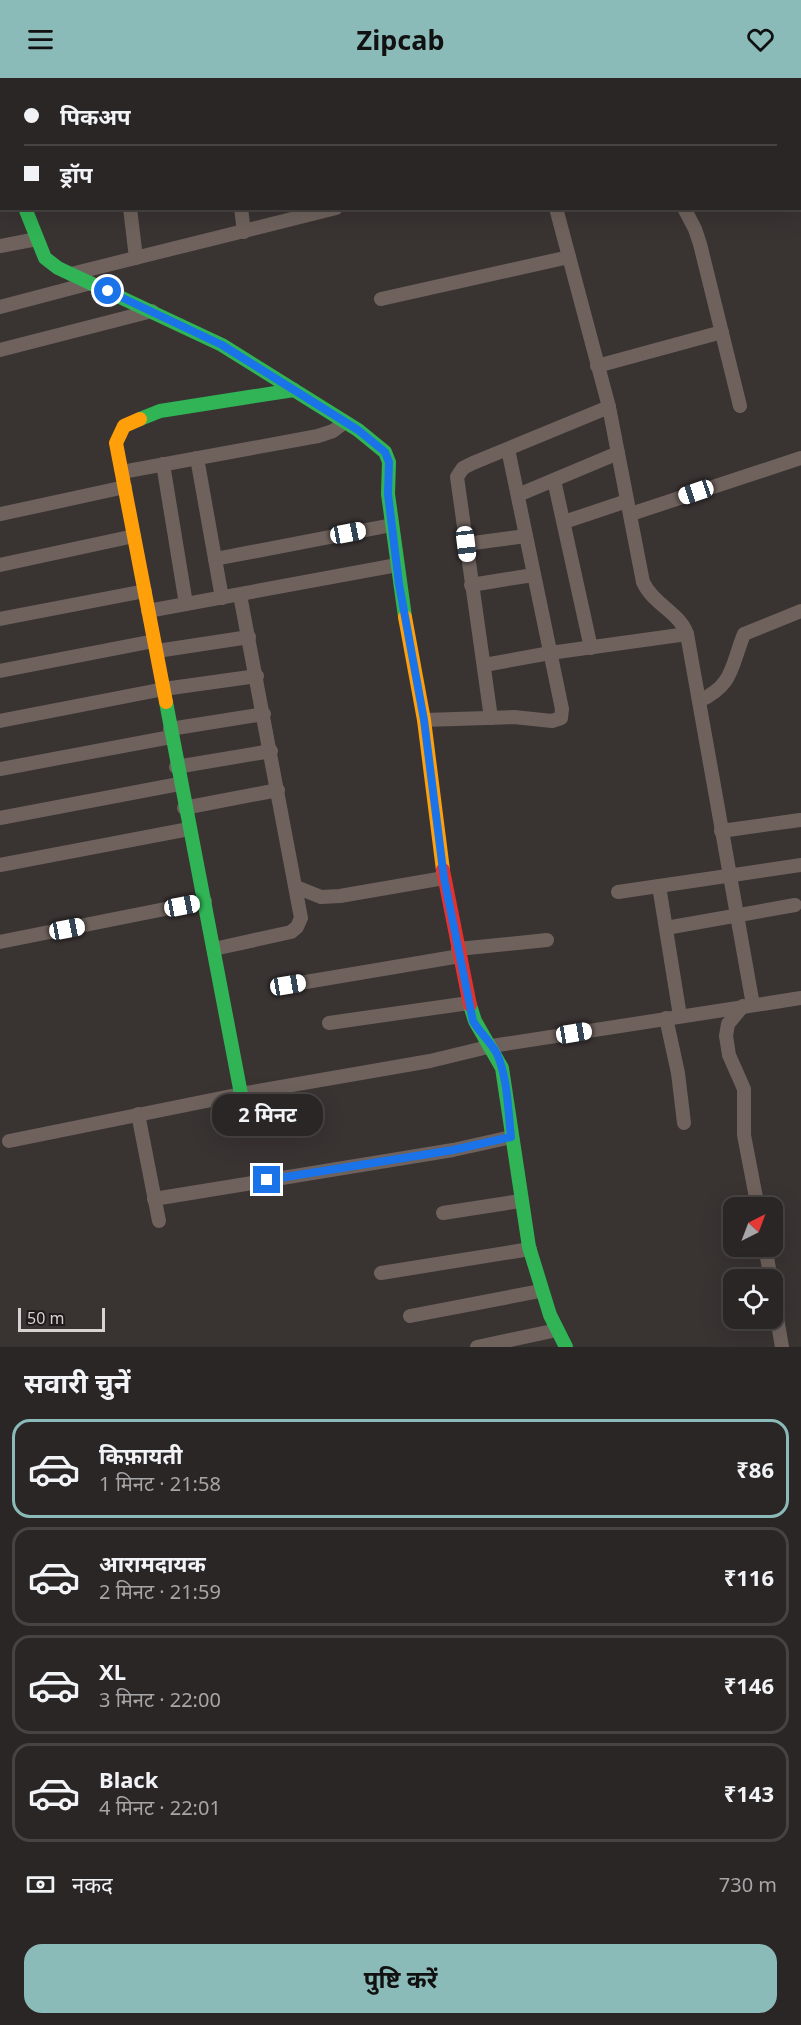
<!DOCTYPE html>
<html lang="hi">
<meta charset="utf-8">
<style>
:root{--surface:#2b2626;--page:#332e2e;--text:#f1f3f6;--muted:#a6a5a7;--line:#474343;--accent:#8bbbb9}
body{margin:0;font-family:"Noto Sans","Noto Sans Devanagari",sans-serif;background:var(--page);color:var(--text);height:100vh;display:flex;flex-direction:column;font-size:22px;white-space:nowrap}
*{box-sizing:border-box;margin:0}
p{font-size:20px;color:var(--muted)}
.icon{flex:none;width:33px;height:33px;fill:none;stroke:currentColor;stroke-width:2;stroke-linecap:round;stroke-linejoin:round}
.map{position:relative;height:1269px;overflow:hidden}
.sheet{display:flex;flex-direction:column;background:var(--surface);flex:1}
.sheet>*{flex:none}
.guide{position:absolute;left:0px;top:0px;width:801px;height:132px;box-shadow:0 6px 24px #0002,0 0 0 2px var(--line);display:grid;align-content:center;height:132px;padding:0 24px;background:var(--surface)}
.needle{width:39px;rotate:42deg}
.tools{position:absolute;left:723px;top:1119px;display:grid;gap:12px}
.tools a{display:grid;place-items:center;width:60px;height:60px;border-radius:12px;background:var(--surface);box-shadow:0 6px 24px #0002,0 0 0 2px var(--line);font-size:30px}
.scale{position:absolute;left:18px;bottom:15px;width:87px;box-sizing:border-box;padding-left:6px;border:3px solid #d8d2d0;border-top:0;font-size:16px;line-height:21px;white-space:nowrap;color:#d8d2d0;-webkit-text-stroke:4px #201b1a;paint-order:stroke}
.end{position:absolute;width:27px;height:27px;margin:-14px;border:8px solid #1a73e8;background:#fff;box-shadow:0 0 0 3px #fff}
.from{border-radius:50%}
.bubble{position:absolute;height:42px;border-radius:18px;background:var(--surface);box-shadow:0 6px 24px #0002,0 0 0 2px var(--line);font-size:20px;font-weight:700;line-height:42px;text-align:center}
.car{position:absolute;width:18px;height:36px;margin:-18px -9px;border-radius:8px;box-shadow:0 0 4px 2px #0007;background:linear-gradient(#fff 24%,#345 0 40%,#fff 0 76%,#345 0 86%,#fff 0)}
.guide b{display:flex;align-items:center;gap:21px;height:57px;font-size:22px}
.guide b+b{border-top:2px solid var(--line)}
.guide i{width:15px;height:15px;background:var(--text)}
ul{padding:0;list-style:none}
li{display:flex;align-items:center;gap:18px;height:99px;margin:0 12px 9px;padding:0 12px;border:3px solid var(--line);border-radius:18px}
li div{flex:1}
li b{display:block;font-size:22px}
li em{font-style:normal;font-weight:700}
li.on{border-color:var(--accent)}
li>.icon{width:54px;height:54px;stroke-width:1.5}
h2{padding:0 24px;font-size:27px;line-height:72px}
.pay{display:flex;align-items:center;gap:15px;height:66px;padding:0 24px;font-size:22px}
.pay p{margin-inline-start:auto}
.button{display:flex;gap:12px;margin-top:auto;padding:12px 24px}
.button a{flex:1;height:69px;border-radius:18px;background:var(--accent);color:#111;font-size:24px;font-weight:700;line-height:69px;text-align:center}
header{display:flex;justify-content:space-between;align-items:center;height:78px;padding:0 24px;background:var(--accent);color:#111;font-size:27px;font-weight:700}
.map>svg:first-child{display:block}
.lines{fill:none;stroke-linecap:round;stroke-linejoin:round}
.street{stroke:#6f625d;stroke-width:14}
.fast{stroke:#30b455;stroke-width:14}
.slow{stroke:#ff9f0a;stroke-width:14}
.jam{stroke:#e5322d;stroke-width:14}
.route{stroke:#1a73e8;stroke-width:8}
</style>
<header><svg class="icon" aria-label="menu" viewBox="0 0 24 24"><path d="M4 6h16M4 12h16M4 18h16"/></svg>Zipcab<svg class="icon" aria-label="heart" viewBox="0 0 24 24"><path d="M12 20l-8-8c-3-5 5-10 8-4 3-6 11-1 8 4z"/></svg></header>
<div class="map">
<svg width="801" height="1269" viewBox="0 0 801 1269">
<rect width="100%" height="100%" fill="#393332"/>
<g class="lines">
<!-- street -->
<g class="street">
<path d="M111 0V2"/>
<path d="M222 0V2"/>
<path d="M321 0V2"/>
<path d="M512 0 513 2"/>
<path d="M665 0V2"/>
<path d="M723 0 724 2"/>
<path d="M784 0V2"/>
<path d="M800 22 801 27"/>
<path d="M0 67 2 71"/>
<path d="M0 98H2"/>
<path d="M130 130 136 180"/>
<path d="M241 130 244 154"/>
<path d="M556 130 609 329 643 504C653 526 680 535 687 556L753 927"/>
<path d="M684 130 695 151 700 166 740 328"/>
<path d="M0 168 37 161"/>
<path d="M71 196 336 130"/>
<path d="M381 221 569 179"/>
<path d="M0 229 91 205"/>
<path d="M0 272 152 233"/>
<path d="M597 288 722 254"/>
<path d="M197 380 222 520"/>
<path d="M163 386 186 526"/>
<path d="M122 394 318 358 333 353 345 344"/>
<path d="M554 402 591 570"/>
<path d="M518 417 618 375"/>
<path d="M1 436 125 409"/>
<path d="M631 436 801 380"/>
<path d="M564 444 627 423"/>
<path d="M466 466 526 458"/>
<path d="M215 481 392 447"/>
<path d="M0 487 134 458"/>
<path d="M471 507 533 497"/>
<path d="M148 533 397 487"/>
<path d="M0 541 145 513"/>
<path d="M157 573 249 559"/>
<path d="M484 587 550 575 687 556"/>
<path d="M0 593 154 563"/>
<path d="M699 623C734 607 731 588 744 556L801 533"/>
<path d="M491 640 457 399 463 390 473 385 609 329"/>
<path d="M424 642 514 639 552 643 561 640 562 631 508 371"/>
<path d="M0 643 164 611 257 598"/>
<path d="M170 651 264 636"/>
<path d="M176 689 271 673"/>
<path d="M0 691 171 659"/>
<path d="M184 730 278 712"/>
<path d="M0 740 179 706"/>
<path d="M721 753 800 742"/>
<path d="M0 787 189 751"/>
<path d="M659 808 680 938"/>
<path d="M296 809 321 819 340 818 444 800"/>
<path d="M618 814 801 787"/>
<path d="M666 850 795 827"/>
<path d="M0 864 205 823"/>
<path d="M214 871 291 854 297 849 301 840 240 517"/>
<path d="M458 871 547 862"/>
<path d="M288 907 460 878"/>
<path d="M743 928 728 946 726 958 729 977 744 1011V1057L758 1130"/>
<path d="M666 940 678 995 684 1045"/>
<path d="M329 945 469 925"/>
<path d="M138 1036 159 1143"/>
<path d="M9 1063 241 1016 430 983 492 968 801 920"/>
<path d="M154 1121 453 1072 511 1059"/>
<path d="M443 1135 520 1123"/>
<path d="M765 1168 771 1202"/>
<path d="M381 1195 530 1171"/>
<path d="M772 1211 782 1269"/>
<path d="M410 1238 540 1213"/>
<path d="M477 1269 557 1252"/>
</g>
<!-- fast -->
<g class="fast">
<path d="M25 130 45 180 58 190 222 267 358 352 385 374 389 384 388 416 405 539"/>
<path d="M140 341 160 333 294 312"/>
<path d="M166 624 241 1016"/>
<path d="M470 927 475 943 502 990 529 1169 550 1237 566 1269"/>
</g>
<!-- slow -->
<g class="slow">
<path d="M140 341 124 348 116 365 166 624"/>
<path d="M405 539 424 642 443 792"/>
</g>
<!-- jam -->
<path class="jam" d="M443 792 470 927"/>
</g>
<g class="lines">
<!-- route -->
<path class="route" d="M108 213 222 267 358 352 385 374 389 384 388 416 399 506 424 642 444 800 473 943C480 955 491 964 497 976 508 1001 508 1033 511 1059L453 1072 267 1102"/>
</g>
</svg>
<div class="tools">
<a><svg class="needle" viewBox="-14 -14 28 28"><path d="M0-13l5 13h-10z" fill="#e53935"/><path d="M0 13l5-13h-10z" fill="#a6a5a7"/></svg></a>
<a><svg class="icon" aria-label="locate" viewBox="0 0 24 24"><circle cx="12" cy="12" r="6"/><path d="M12 2v4M12 18v4M2 12h4M18 12h4"/></svg></a>
</div>
<div class="scale">50 m</div>
<i class="end from" style="left:108px;top:213px"></i>
<i class="end" style="left:267px;top:1102px"></i>
<div class="bubble" style="left:212px;top:1016px;width:111px">2 मिनट</div>
<i class="car" style="left:696px;top:414px;rotate:251deg"></i>
<i class="car" style="left:348px;top:455px;rotate:79deg"></i>
<i class="car" style="left:466px;top:466px;rotate:173deg"></i>
<i class="car" style="left:182px;top:828px;rotate:79deg"></i>
<i class="car" style="left:67px;top:851px;rotate:79deg"></i>
<i class="car" style="left:288px;top:907px;rotate:80deg"></i>
<i class="car" style="left:574px;top:955px;rotate:81deg"></i>
<div class="guide">
<b><i class="from"></i>पिकअप</b>
<b><i></i>ड्रॉप</b>
</div>
</div>
<section class="sheet">
<h2>सवारी चुनें</h2>
<ul>
<li class="on"><svg class="icon" aria-label="car" viewBox="0 0 24 24"><path d="M5 17H2v-5l4-1 3-4h7l3 4 3 1v5h-3M9 17h6M6 11h13"/><circle cx="7" cy="17" r="2"/><circle cx="17" cy="17" r="2"/></svg><div><b>किफ़ायती</b><p>1 मिनट · 21:58</p></div><em>₹86</em></li>
<li><svg class="icon" aria-label="car" viewBox="0 0 24 24"><path d="M5 17H2v-5l4-1 3-4h7l3 4 3 1v5h-3M9 17h6M6 11h13"/><circle cx="7" cy="17" r="2"/><circle cx="17" cy="17" r="2"/></svg><div><b>आरामदायक</b><p>2 मिनट · 21:59</p></div><em>₹116</em></li>
<li><svg class="icon" aria-label="car" viewBox="0 0 24 24"><path d="M5 17H2v-5l4-1 3-4h7l3 4 3 1v5h-3M9 17h6M6 11h13"/><circle cx="7" cy="17" r="2"/><circle cx="17" cy="17" r="2"/></svg><div><b>XL</b><p>3 मिनट · 22:00</p></div><em>₹146</em></li>
<li><svg class="icon" aria-label="car" viewBox="0 0 24 24"><path d="M5 17H2v-5l4-1 3-4h7l3 4 3 1v5h-3M9 17h6M6 11h13"/><circle cx="7" cy="17" r="2"/><circle cx="17" cy="17" r="2"/></svg><div><b>Black</b><p>4 मिनट · 22:01</p></div><em>₹143</em></li>
</ul>
<div class="pay"><svg class="icon" aria-label="cash" viewBox="0 0 24 24"><path d="M3 7h18v10H3z"/><circle cx="12" cy="12" r="2"/></svg>नकद<p>730 m</p></div>
<div class="button"><a>पुष्टि करें</a></div>
</section>
